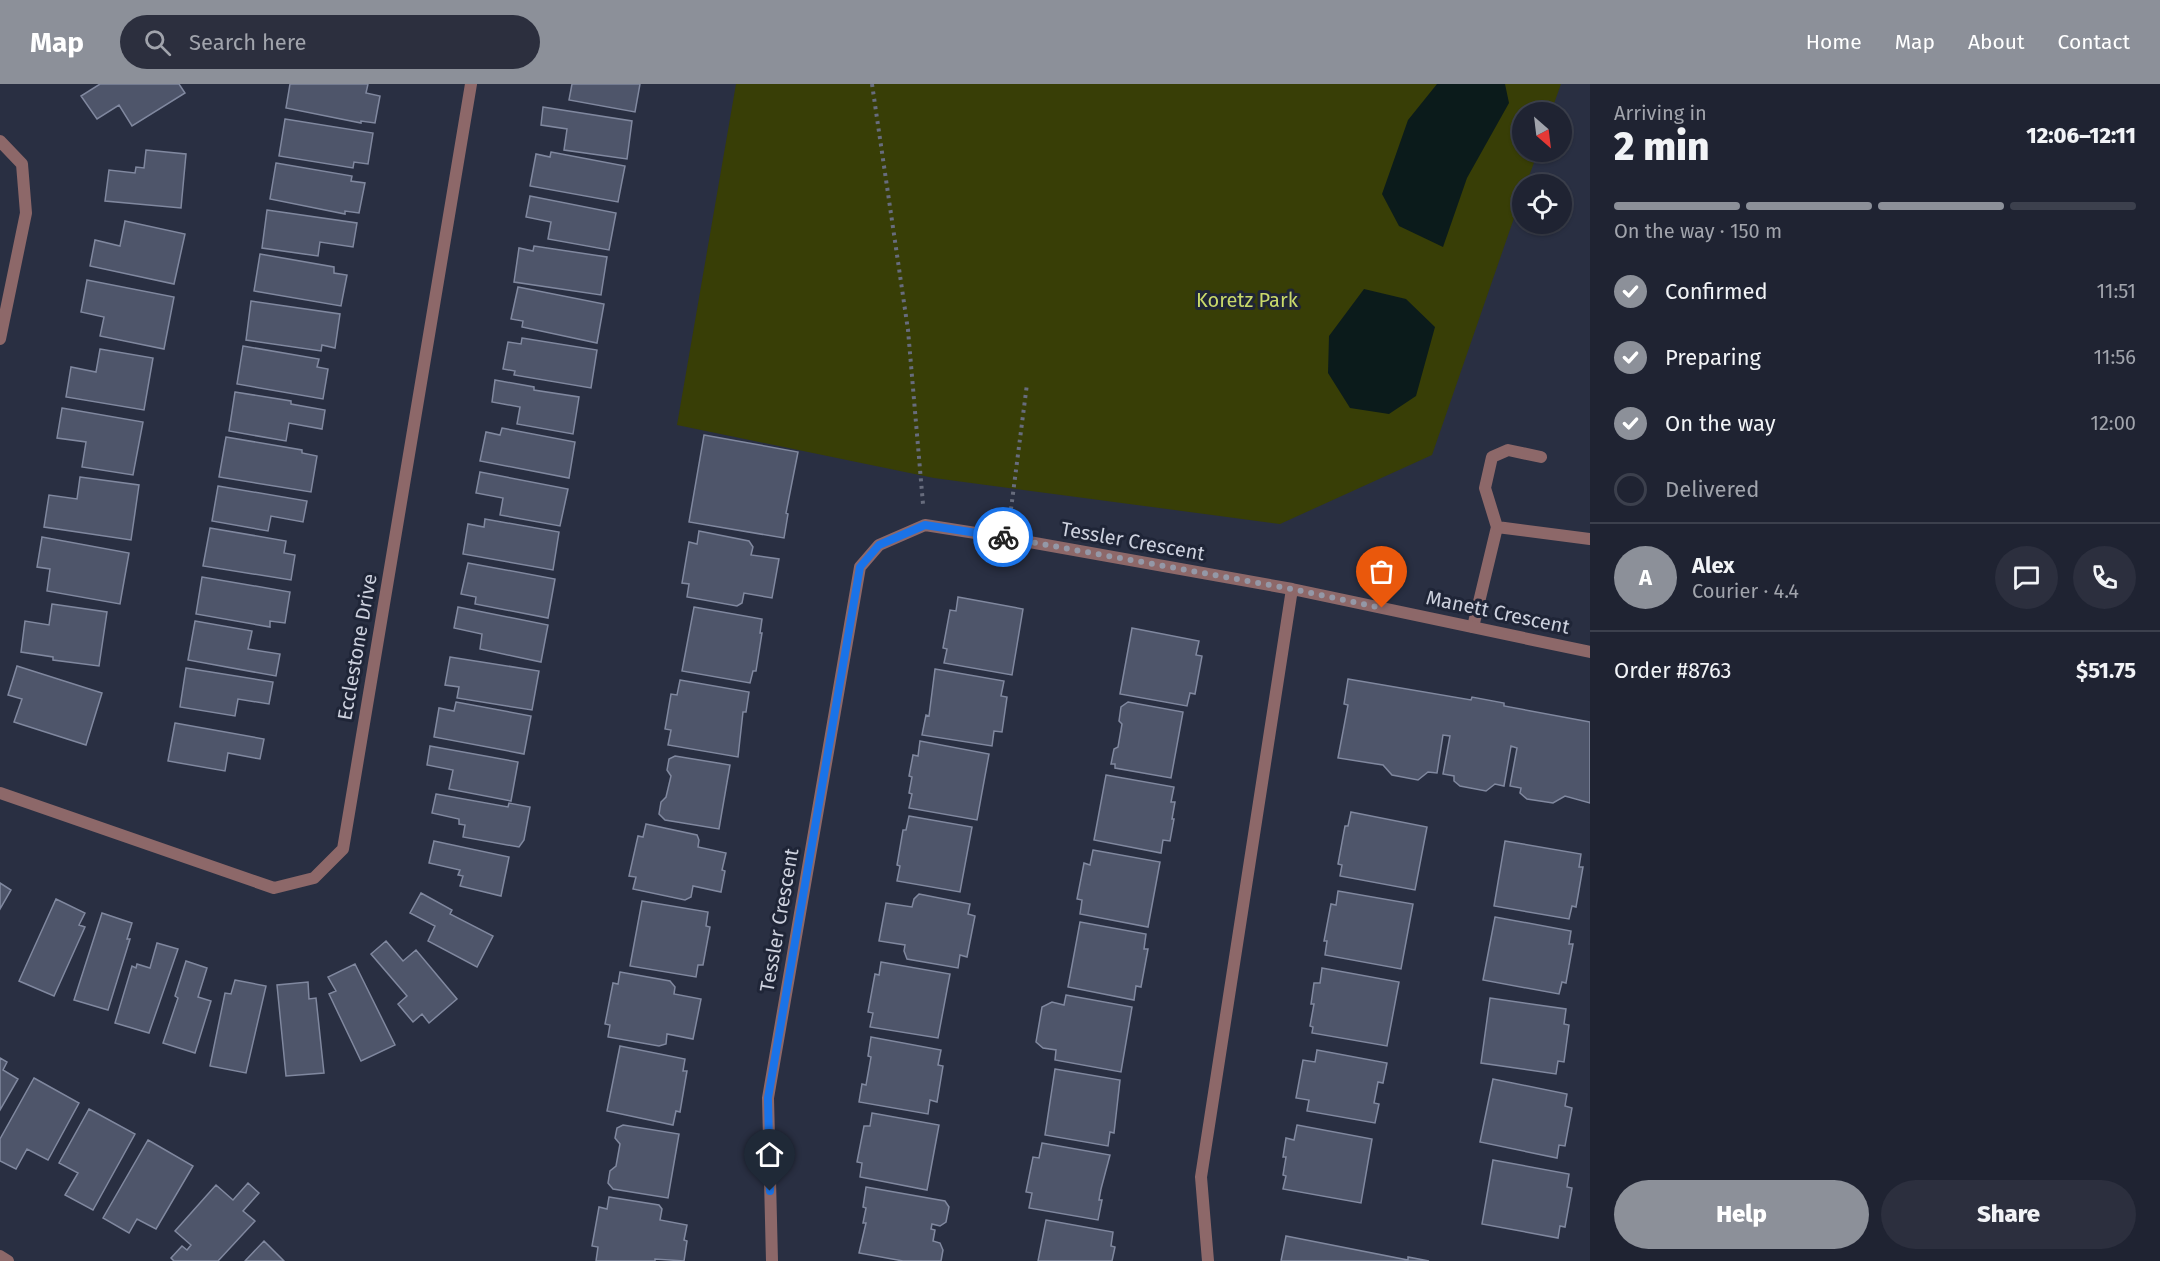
<!DOCTYPE html>
<html lang="en">
<head>
<meta charset="utf-8">
<style>
	:root { --surface:#1f2332; --page:#2c2f3e; --text:#f1f3f6; --muted:#a1a4ac; --line:#3c404d; --accent:#8c9099 }
	body { margin:0; font-family:"Fira Sans",sans-serif; background:var(--page); color:var(--text); height:100vh; display:flex; flex-direction:column; font-size:22px; white-space:nowrap }
	* { box-sizing:border-box; margin:0 }
	p { font-size:20px; color:var(--muted) }
	.icon { flex:none; width:33px; height:33px; fill:none; stroke:currentColor; stroke-width:2; stroke-linecap:round; stroke-linejoin:round }
	.map { position:relative; flex:1; overflow:hidden }
	.details { display:flex; flex-direction:column; background:var(--surface); width:570px }
	.details>* { flex:none }
	.needle { width:39px; rotate:152deg }
	.controls { position:absolute; left:1512px; top:18px; display:grid; gap:12px }
	.controls a { display:grid; place-items:center; width:60px; height:60px; border-radius:50%; background:var(--surface); box-shadow:0 2px 4px #0004,0 0 0 2px var(--line); font-size:30px }
	.pin { position:absolute; display:grid; place-items:center; width:51px; height:51px; color:#fff; margin:-62px -26px; border-radius:50% 50% 50% 0; rotate:-45deg; box-shadow:0 0 6px #0007 }
	.pin .icon { rotate:45deg }
	.courier { position:absolute; display:grid; place-items:center; width:60px; height:60px; margin:-30px; border:4px solid #1a73e8; border-radius:50%; background:#fff; color:#222; box-shadow:0 2px 8px #0007 }
	.summary em { font-style:normal; font-weight:800 }
	.summary div { display:flex; flex-direction:column-reverse }
	.summary { display:flex; align-items:center; justify-content:space-between; height:102px; padding:0 24px }
	h1 { font-size:39px; font-weight:800; line-height:45px }
	.bar { display:grid; grid-template-columns:repeat(4,1fr); gap:9px 6px; align-content:center; height:72px; padding:0 24px }
	.bar i { height:8px; border-radius:4px; background:var(--line) }
	.bar .on { background:var(--accent) }
	.bar p { grid-column:span 4 }
	.line { display:flex; align-items:center; gap:15px; padding:0 24px; border-top:2px solid var(--line) }
	.line div { flex:1 }
	.round { display:grid; place-items:center; flex:none; width:63px; height:63px; border-radius:32px; background:var(--page) }
	ol { padding:0 24px; list-style:none }
	li { display:flex; align-items:center; gap:18px; height:66px }
	li p { margin-inline-start:auto }
	li .icon { padding:6px; border-radius:50%; background:var(--accent); color:#fff; stroke-width:4 }
	li:last-child { color:var(--muted) }
	li i { width:33px; height:33px; border:3px solid var(--line); border-radius:50% }
	.primary-button { display:flex; gap:12px; margin-top:auto; padding:12px 24px }
	.primary-button a { flex:1; height:69px; border-radius:36px; background:var(--accent); color:#fff; font-size:24px; font-weight:800; line-height:69px; text-align:center }
	.primary-button a+a { background:var(--page); color:var(--text) }
	header { display:flex; align-items:center; gap:36px; box-sizing:border-box; height:84px; padding:0 30px; background:var(--accent); color:#fff }
	header strong { font-size:28px }
	nav { display:flex; gap:33px; margin-inline-start:auto; font-size:21px }
	.search { width:420px; height:54px; background:var(--page); display:flex; align-items:center; gap:15px; box-sizing:border-box; padding:0 21px; border-radius:33px; color:var(--muted); font-size:22px }
	main { display:flex; flex:1; min-height:0 }
	.map>svg:first-child { display:block }
	.green { fill:#383e06 }
	.water { fill:#0b1b1b }
	.building { fill:#4e556a; stroke:#80889f; stroke-width:1.5 }
	.lines { fill:none; stroke-linecap:round; stroke-linejoin:round }
	.path { stroke:#676c7d; stroke-width:4; stroke-dasharray:3 4.5; stroke-linecap:butt }
	.lane { stroke:#8d6869; stroke-width:12 }
	.street { stroke:#8d6869; stroke-width:12 }
	.done { stroke:#9498a7; stroke-width:6; stroke-dasharray:0 10.8 }
	.route { stroke:#1a73e8; stroke-width:8 }
	.labels { text-anchor:middle; dominant-baseline:central; stroke-width:6; stroke-linejoin:round; paint-order:stroke }
	.park-label { font-size:20px; fill:#c9d96a; stroke:#1f2537 }
	.street-label { font-size:20px; fill:#cdd1de; stroke:#1f2537 }
</style>
</head>
<body>
<header>
<strong>Map</strong>
<div class="search"><svg class="icon" aria-label="search" viewBox="0 0 24 24"><circle cx="10" cy="10" r="6"/><path d="M15 15l6 6"/></svg>Search here</div>
<nav><a>Home</a><a>Map</a><a>About</a><a>Contact</a></nav>
</header>
<main>
<div class="map">
<svg width="1590" height="1177" viewBox="0 0 1590 1177">
	<rect width="100%" height="100%" fill="#292f42"/>
	<path class="green" d="M 736,0 L 1561,0 L 1551,28 L 1522,28 L 1522,68 L 1538,68 L 1526,100 L 1522,100 L 1522,111 L 1432,371 L 1280,440 L 934,394 L 677,341 Z"/>
	<path class="water" d="M 1437,0 L 1505,0 L 1509,19 L 1467,94 L 1443,163 L 1399,142 L 1382,110 L 1408,36 Z
		M 1364,205 L 1406,215 L 1435,243 L 1416,312 L 1389,330 L 1350,324 L 1328,289 L 1329,252 Z"/>
	<path class="building" d="M 100,0 L 179,0 L 185,9 L 132,42 L 119,21 L 97,35 L 81,12 Z
		M 290,0 L 368,0 L 366,9 L 380,12 L 375,39 L 361,37 L 361,39 L 286,24 Z
		M 572,0 L 640,0 L 635,28 L 569,16 Z
		M 543,23 L 632,37 L 627,75 L 564,66 L 567,45 L 541,41 Z
		M 285,35 L 373,49 L 368,80 L 354,78 L 353,84 L 279,72 Z
		M 146,66 L 186,70 L 181,124 L 105,117 L 109,86 L 135,89 L 136,83 L 144,84 Z
		M 551,68 L 625,82 L 618,118 L 530,102 L 536,70 L 550,73 Z
		M 276,79 L 352,92 L 351,97 L 365,99 L 359,129 L 345,127 L 345,130 L 270,115 Z
		M 530,112 L 616,129 L 609,166 L 548,155 L 551,138 L 526,133 Z
		M 267,126 L 357,139 L 353,163 L 320,158 L 318,172 L 262,164 Z
		M 125,137 L 185,150 L 174,200 L 90,182 L 95,156 L 120,162 Z
		M 534,162 L 607,173 L 601,211 L 514,198 L 519,164 L 533,167 Z
		M 260,170 L 334,183 L 334,189 L 347,191 L 341,222 L 254,207 Z
		M 87,196 L 174,213 L 164,265 L 100,252 L 104,233 L 81,228 Z
		M 518,203 L 604,220 L 597,259 L 522,243 L 523,237 L 511,235 Z
		M 251,217 L 340,230 L 335,264 L 322,261 L 321,267 L 246,256 Z
		M 522,254 L 597,266 L 591,304 L 514,291 L 515,287 L 503,285 L 508,258 L 521,260 Z
		M 243,262 L 319,275 L 317,283 L 328,285 L 323,315 L 237,300 Z
		M 100,265 L 153,274 L 144,326 L 66,313 L 71,283 L 96,288 Z
		M 495,296 L 534,303 L 534,306 L 579,313 L 573,350 L 517,340 L 520,323 L 492,318 Z
		M 235,308 L 291,317 L 291,320 L 325,326 L 322,345 L 289,339 L 286,357 L 229,347 Z
		M 62,324 L 143,338 L 133,391 L 82,383 L 86,358 L 57,354 Z
		M 502,344 L 575,358 L 569,394 L 480,377 L 486,348 L 500,351 Z
		M 704,351 L 798,368 L 786,429 L 788,430 L 784,454 L 689,438 Z
		M 226,353 L 302,366 L 302,369 L 317,372 L 311,408 L 219,393 Z
		M 480,388 L 568,405 L 560,442 L 500,431 L 503,414 L 476,409 Z
		M 80,393 L 139,401 L 131,456 L 44,443 L 49,411 L 77,415 Z
		M 218,402 L 307,417 L 303,438 L 271,432 L 268,447 L 212,437 Z
		M 485,435 L 559,448 L 553,486 L 463,470 L 468,440 L 484,443 Z
		M 210,444 L 286,457 L 284,469 L 295,471 L 291,496 L 203,482 Z
		M 699,447 L 749,457 L 753,463 L 751,471 L 779,475 L 772,514 L 744,509 L 742,519 L 737,522 L 687,513 L 689,500 L 682,499 L 689,458 L 697,460 Z
		M 42,453 L 129,469 L 120,520 L 47,507 L 50,485 L 37,483 Z
		M 468,479 L 555,495 L 548,534 L 475,520 L 476,513 L 461,510 Z
		M 202,493 L 290,508 L 285,539 L 270,537 L 270,543 L 196,530 Z
		M 958,513 L 1023,525 L 1012,591 L 944,579 L 947,565 L 943,564 L 950,526 L 956,527 Z
		M 52,520 L 107,528 L 99,582 L 53,576 L 53,573 L 21,568 L 25,537 L 49,541 Z
		M 458,523 L 548,541 L 541,578 L 480,565 L 482,550 L 454,544 Z
		M 694,523 L 762,535 L 760,549 L 762,549 L 756,587 L 753,587 L 750,599 L 682,587 Z
		M 195,537 L 252,547 L 248,565 L 280,570 L 276,592 L 188,576 Z
		M 1132,544 L 1199,557 L 1196,571 L 1202,572 L 1195,610 L 1190,609 L 1187,622 L 1120,610 Z
		M 450,573 L 539,587 L 532,626 L 457,614 L 459,603 L 445,601 Z
		M 17,582 L 102,609 L 86,661 L 14,638 L 22,615 L 8,611 Z
		M 186,584 L 273,598 L 269,620 L 238,615 L 235,632 L 180,623 Z
		M 935,585 L 1004,597 L 1001,612 L 1007,613 L 1002,648 L 994,647 L 992,662 L 922,651 L 926,631 L 929,632 Z
		M 1348,595 L 1471,616 L 1472,613 L 1504,619 L 1504,622 L 1590,638 L 1590,719 L 1565,712 L 1553,719 L 1527,715 L 1520,709 L 1521,704 L 1510,702 L 1517,664 L 1511,662 L 1504,702 L 1495,700 L 1486,707 L 1460,702 L 1454,697 L 1454,692 L 1443,690 L 1450,652 L 1443,651 L 1437,689 L 1428,688 L 1418,696 L 1392,691 L 1383,681 L 1338,674 L 1348,621 L 1344,620 Z
		M 680,596 L 749,608 L 746,628 L 743,628 L 738,673 L 668,661 L 671,646 L 665,645 L 671,610 L 677,611 Z
		M 456,618 L 531,632 L 524,670 L 434,653 L 439,624 L 454,627 Z
		M 1128,618 L 1183,628 L 1171,694 L 1115,684 L 1115,680 L 1111,680 L 1114,665 L 1118,663 L 1122,640 L 1119,637 L 1121,623 Z
		M 175,639 L 264,655 L 260,675 L 228,669 L 225,687 L 168,677 Z
		M 920,657 L 989,670 L 977,736 L 909,724 L 912,710 L 909,709 L 912,693 L 909,692 L 913,671 L 918,672 Z
		M 430,662 L 518,678 L 511,717 L 449,705 L 453,686 L 427,681 Z
		M 675,672 L 730,681 L 719,745 L 665,736 L 659,730 L 661,718 L 666,713 L 671,692 L 667,686 L 669,675 Z
		M 1106,691 L 1174,703 L 1171,718 L 1175,718 L 1172,735 L 1174,735 L 1170,757 L 1163,756 L 1161,769 L 1094,756 Z
		M 436,710 L 508,723 L 509,719 L 530,723 L 524,756 L 519,763 L 463,753 L 465,741 L 459,740 L 459,735 L 432,729 Z
		M 1351,728 L 1427,743 L 1415,806 L 1340,792 L 1342,781 L 1338,780 L 1345,742 L 1348,742 Z
		M 909,732 L 972,743 L 960,808 L 897,797 L 900,782 L 897,781 L 903,746 L 906,746 Z
		M 646,740 L 697,751 L 699,756 L 698,763 L 726,769 L 722,786 L 725,787 L 721,808 L 693,802 L 691,813 L 685,816 L 633,805 L 636,793 L 629,792 L 638,752 L 643,753 Z
		M 434,757 L 509,773 L 501,812 L 460,802 L 463,792 L 458,791 L 460,786 L 429,779 Z
		M 1505,757 L 1581,770 L 1579,783 L 1583,783 L 1576,823 L 1572,822 L 1569,835 L 1494,822 Z
		M 1093,766 L 1160,778 L 1148,843 L 1080,830 L 1082,816 L 1077,815 L 1084,779 L 1090,781 Z
		M 0,799 L 11,806 L 0,825 Z
		M 1338,807 L 1413,820 L 1401,885 L 1325,871 L 1327,857 L 1324,857 L 1331,820 L 1336,821 Z
		M 421,809 L 452,826 L 450,830 L 493,852 L 477,883 L 428,857 L 435,842 L 410,829 Z
		M 919,810 L 970,820 L 968,830 L 975,832 L 967,873 L 960,871 L 958,884 L 907,875 L 904,867 L 905,861 L 879,857 L 886,819 L 912,823 L 914,815 Z
		M 56,815 L 85,829 L 79,841 L 85,843 L 54,912 L 19,897 Z
		M 642,817 L 708,828 L 706,842 L 710,843 L 703,881 L 698,881 L 696,893 L 630,882 Z
		M 102,829 L 132,839 L 127,855 L 130,855 L 108,926 L 74,916 Z
		M 1495,833 L 1571,847 L 1569,860 L 1573,860 L 1566,899 L 1562,898 L 1559,910 L 1483,896 Z
		M 1080,838 L 1146,850 L 1144,865 L 1148,865 L 1141,903 L 1136,902 L 1134,916 L 1068,903 Z
		M 386,857 L 403,877 L 416,866 L 457,915 L 429,939 L 422,930 L 413,938 L 398,920 L 407,912 L 371,870 Z
		M 157,859 L 178,865 L 149,949 L 115,939 L 132,882 L 136,884 L 137,880 L 150,884 Z
		M 186,877 L 207,884 L 198,913 L 211,917 L 195,969 L 163,959 L 178,914 L 175,912 Z
		M 881,878 L 950,890 L 938,954 L 870,943 L 873,929 L 868,928 L 875,890 L 879,891 Z
		M 355,880 L 395,961 L 361,977 L 329,910 L 336,907 L 328,893 Z
		M 1322,884 L 1399,898 L 1387,962 L 1312,949 L 1313,943 L 1310,942 L 1314,920 L 1311,920 L 1314,899 L 1320,899 Z
		M 620,888 L 670,897 L 675,903 L 674,910 L 701,915 L 693,955 L 667,950 L 666,960 L 659,962 L 608,953 L 610,941 L 605,940 L 613,899 L 618,900 Z
		M 235,896 L 266,902 L 246,989 L 210,982 L 225,909 L 231,910 Z
		M 308,898 L 309,915 L 316,914 L 324,989 L 286,992 L 277,901 Z
		M 1066,911 L 1132,923 L 1121,988 L 1055,976 L 1056,966 L 1043,964 L 1036,958 L 1042,923 L 1052,918 L 1064,921 Z
		M 1490,914 L 1566,925 L 1564,940 L 1569,941 L 1564,978 L 1558,977 L 1556,990 L 1481,979 Z
		M 871,953 L 941,966 L 938,981 L 943,982 L 937,1018 L 930,1016 L 928,1030 L 859,1018 L 862,1000 L 866,1001 L 871,973 L 868,972 Z
		M 620,962 L 685,975 L 683,987 L 687,987 L 680,1028 L 676,1027 L 673,1041 L 607,1027 Z
		M 1317,966 L 1387,979 L 1383,999 L 1378,998 L 1374,1019 L 1379,1020 L 1375,1039 L 1307,1027 L 1309,1016 L 1296,1014 L 1303,976 L 1315,978 Z
		M 0,974 L 7,978 L 3,986 L 18,995 L 0,1026 Z
		M 1055,985 L 1120,996 L 1114,1049 L 1110,1048 L 1108,1062 L 1045,1051 Z
		M 34,994 L 79,1019 L 48,1076 L 27,1065 L 16,1085 L 0,1077 L 0,1055 Z
		M 1493,995 L 1567,1010 L 1565,1022 L 1572,1024 L 1565,1062 L 1559,1061 L 1557,1074 L 1480,1058 Z
		M 89,1025 L 135,1050 L 93,1126 L 65,1111 L 78,1089 L 59,1079 Z
		M 872,1029 L 939,1041 L 927,1106 L 860,1093 L 862,1079 L 857,1078 L 864,1042 L 870,1042 Z
		M 623,1041 L 679,1050 L 668,1114 L 613,1105 L 608,1099 L 610,1087 L 616,1082 L 620,1060 L 615,1054 L 617,1044 Z
		M 1297,1041 L 1372,1055 L 1361,1119 L 1283,1105 L 1286,1092 L 1283,1091 L 1286,1073 L 1283,1073 L 1286,1054 L 1294,1056 Z
		M 148,1056 L 193,1082 L 156,1145 L 137,1135 L 129,1149 L 103,1134 Z
		M 1042,1059 L 1110,1071 L 1101,1105 L 1099,1116 L 1102,1116 L 1098,1136 L 1029,1124 L 1032,1109 L 1026,1108 L 1033,1073 L 1039,1074 Z
		M 1493,1076 L 1569,1090 L 1567,1103 L 1572,1104 L 1565,1143 L 1560,1142 L 1558,1154 L 1482,1140 Z
		M 248,1099 L 259,1109 L 243,1127 L 255,1137 L 218,1177 L 174,1177 L 171,1174 L 182,1162 L 187,1166 L 191,1161 L 175,1147 L 216,1101 L 233,1116 Z
		M 866,1103 L 945,1117 L 949,1123 L 946,1138 L 940,1142 L 932,1140 L 931,1145 L 935,1146 L 933,1157 L 940,1159 L 943,1166 L 941,1177 L 903,1177 L 859,1169 L 866,1139 L 863,1139 L 866,1124 L 863,1123 Z
		M 609,1113 L 659,1121 L 662,1125 L 660,1136 L 687,1141 L 684,1156 L 687,1157 L 684,1177 L 655,1175 L 655,1177 L 596,1177 L 598,1163 L 592,1162 L 599,1123 L 607,1125 Z
		M 1046,1136 L 1113,1148 L 1111,1162 L 1115,1163 L 1112,1177 L 1038,1177 Z
		M 1286,1152 L 1408,1176 L 1408,1173 L 1429,1177 L 1281,1177 Z
		M 264,1157 L 284,1177 L 245,1177 Z"/>
	<g class="lines">
		<path class="path" d="M 872,0 L 908,246 L 923,420
			M 1010,433 L 1027,300"/>
		<path class="lane" d="M 1497,443 L 1590,455
			M 1473,543 L 1497,443 L 1485,404 L 1492,373 L 1508,366 L 1541,373"/>
		<path class="street" d="M 0,57 L 22,80 L 26,129 L 0,255
			M 1292,505 L 1590,568
			M 0,709 L 274,804 L 314,794 L 343,765 L 471,0
			M 0,1172 L 8,1177
			M 772,1177 L 768,1014 L 860,483 L 879,461 L 925,441 L 1007,454 L 1292,505 L 1201,1093 L 1208,1177"/>
	</g>
	<g class="lines">
		<path class="done" d="M 1003,453 L 1292,505 L 1382,524"/>
		<path class="route" d="M 770,1107 L 768,1014 L 860,483 L 879,461 L 925,441 L 1003,453"/>
	</g>
	<g class="labels">
		<g class="park-label">
			<text x="1247" y="216">Koretz Park</text>
		</g>
		<g class="street-label">
			<text transform="translate(1133 457) rotate(10)">Tessler Crescent</text>
			<text transform="translate(1498 528) rotate(12)">Manett Crescent</text>
			<text transform="translate(357 563) rotate(-80)">Ecclestone Drive</text>
			<text transform="translate(779 836) rotate(-80)">Tessler Crescent</text>
		</g>
	</g>
</svg>
<div class="controls">
<a><svg class="needle" viewBox="-14 -14 28 28"><path d="M0-13l5 13h-10z" fill="#e53935"/><path d="M0 13l5-13h-10z" fill="#a1a4ac"/></svg></a>
<a><svg class="icon" aria-label="locate" viewBox="0 0 24 24"><circle cx="12" cy="12" r="6"/><path d="M12 2v4M12 18v4M2 12h4M18 12h4"/></svg></a>
</div>
<div class="pin" style="left:1382px;top:524px;background:#ea580c"><svg class="icon" aria-label="bag" viewBox="0 0 24 24"><path d="M5 8h14l-1 12H6zM9 8a3 3 0 0 1 6 0"/></svg></div>
<div class="pin" style="left:770px;top:1107px;background:#1f2937"><svg class="icon" aria-label="home" viewBox="0 0 24 24"><path d="M3 11l9-7 9 7M6 9v11h12V9"/></svg></div>
<div class="courier" style="left:1003px;top:453px"><svg class="icon" aria-label="bike" viewBox="0 0 24 24"><circle cx="6" cy="16" r="4"/><circle cx="18" cy="16" r="4"/><path d="M6 16l4-8h5l3 8M10 8l3 8H6M13 5h3"/></svg></div>
</div>
<section class="details">
<div class="summary"><div><h1>2 min</h1><p>Arriving in</p></div><em>12:06–12:11</em></div>
<div class="bar"><i class="on"></i><i class="on"></i><i class="on"></i><i></i><p>On the way · 150 m</p></div>
<ol>
<li><svg class="icon" aria-label="check" viewBox="0 0 24 24"><path d="M5 12l5 5 9-10"/></svg>Confirmed<p>11:51</p></li>
<li><svg class="icon" aria-label="check" viewBox="0 0 24 24"><path d="M5 12l5 5 9-10"/></svg>Preparing<p>11:56</p></li>
<li><svg class="icon" aria-label="check" viewBox="0 0 24 24"><path d="M5 12l5 5 9-10"/></svg>On the way<p>12:00</p></li>
<li><i></i>Delivered</li>
</ol>
<div class="line" style="height:108px"><b class="round" style="background:var(--accent);color:#fff">A</b><div><b>Alex</b><p>Courier · 4.4</p></div><a class="round"><svg class="icon" aria-label="chat" viewBox="0 0 24 24"><path d="M4 5h16v11H9l-5 4z"/></svg></a><a class="round"><svg class="icon" aria-label="phone" viewBox="0 0 24 24"><path d="M5 4h4l2 5-3 2q2 4 5 5l2-3 5 2v4C11 20 4 13 5 4z"/></svg></a></div>
<div class="line" style="height:78px"><div>Order #8763</div><b>$51.75</b></div>
<div class="primary-button"><a>Help</a><a>Share</a></div>
</section>
</main>
</body>
</html>
